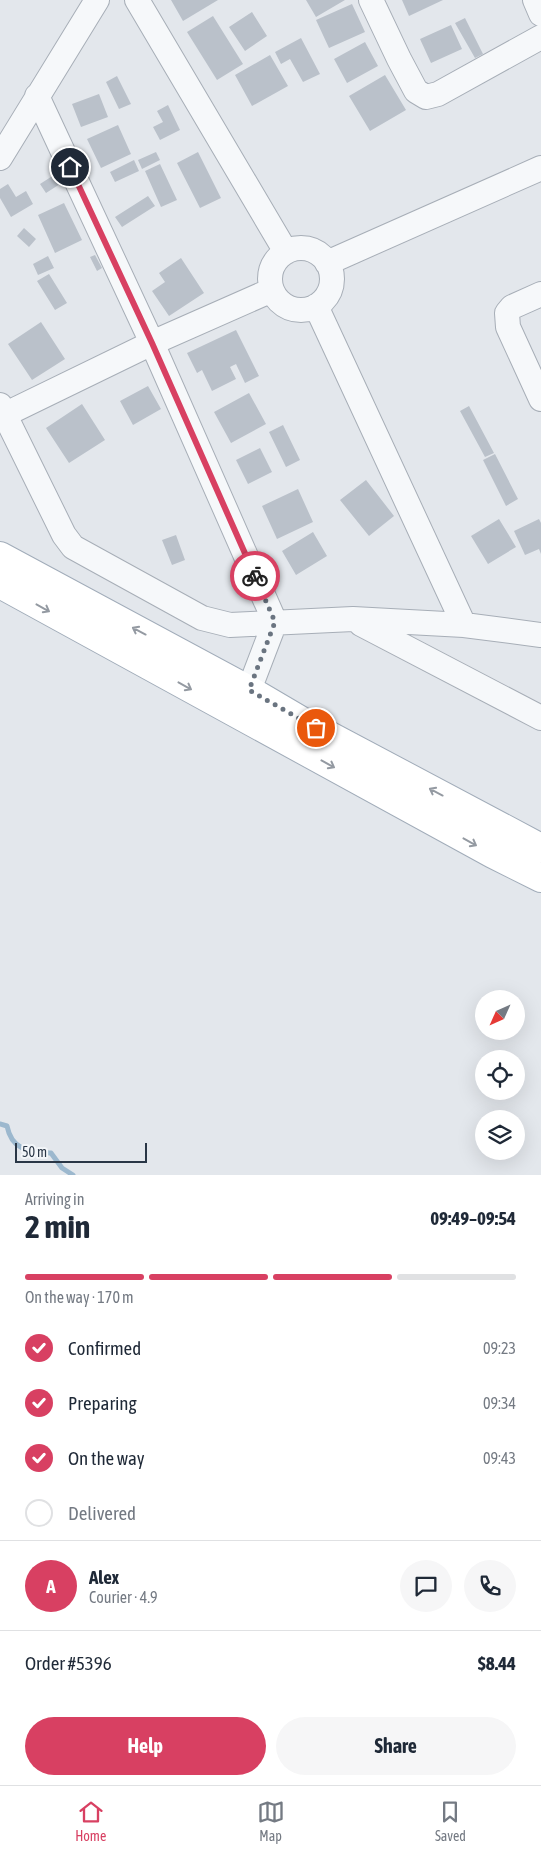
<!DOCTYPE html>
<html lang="en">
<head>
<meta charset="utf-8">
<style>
	:root { --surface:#fff; --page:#f6f6f7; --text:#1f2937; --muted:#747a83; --line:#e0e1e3; --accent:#d84062 }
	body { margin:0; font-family:"Asap Condensed",sans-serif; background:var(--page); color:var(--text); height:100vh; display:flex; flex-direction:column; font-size:19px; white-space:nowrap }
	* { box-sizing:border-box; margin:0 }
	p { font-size:16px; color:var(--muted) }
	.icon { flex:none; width:28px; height:28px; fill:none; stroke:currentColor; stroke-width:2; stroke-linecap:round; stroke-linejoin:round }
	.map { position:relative; height:1175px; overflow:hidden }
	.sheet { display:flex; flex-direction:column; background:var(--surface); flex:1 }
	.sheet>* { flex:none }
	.needle { width:32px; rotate:225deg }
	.tools { position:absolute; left:475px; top:990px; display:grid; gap:10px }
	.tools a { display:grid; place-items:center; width:50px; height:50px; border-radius:50%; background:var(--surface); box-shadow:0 5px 20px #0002; font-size:25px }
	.scale { position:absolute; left:15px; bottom:12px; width:132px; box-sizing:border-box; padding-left:5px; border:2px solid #293646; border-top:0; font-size:14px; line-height:18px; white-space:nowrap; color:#293646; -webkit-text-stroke:4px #f3f6f9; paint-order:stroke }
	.pin { position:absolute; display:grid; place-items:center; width:42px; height:42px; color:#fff; margin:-21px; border:2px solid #fff; border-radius:50%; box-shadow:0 1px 5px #0007 }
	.courier { position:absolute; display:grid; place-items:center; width:50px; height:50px; margin:-25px; border:4px solid #d84062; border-radius:50%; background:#fff; color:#222; box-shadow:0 1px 6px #0007 }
	.summary em { font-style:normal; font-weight:700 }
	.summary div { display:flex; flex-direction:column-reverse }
	.summary { display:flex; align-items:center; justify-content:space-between; height:85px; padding:0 25px }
	h1 { font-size:32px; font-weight:700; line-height:38px }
	.bar { display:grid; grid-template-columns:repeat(4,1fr); gap:8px 5px; align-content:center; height:60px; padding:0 25px }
	.bar i { height:6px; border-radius:4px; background:var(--line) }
	.bar .on { background:var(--accent) }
	.bar p { grid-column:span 4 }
	.line { display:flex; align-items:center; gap:12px; padding:0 25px; border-top:1px solid var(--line) }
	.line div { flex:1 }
	.round { display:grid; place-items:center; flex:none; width:52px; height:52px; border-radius:26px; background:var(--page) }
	ol { padding:0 25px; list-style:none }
	li { display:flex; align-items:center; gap:15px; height:55px }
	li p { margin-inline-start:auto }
	li .icon { padding:5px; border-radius:50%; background:var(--accent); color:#fff; stroke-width:4 }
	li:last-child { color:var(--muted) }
	li i { width:28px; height:28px; border:2px solid var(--line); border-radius:50% }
	.button { display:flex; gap:10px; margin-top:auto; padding:10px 25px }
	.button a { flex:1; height:58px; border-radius:30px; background:var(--accent); color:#fff; font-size:20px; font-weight:700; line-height:58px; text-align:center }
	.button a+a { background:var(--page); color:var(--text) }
	.tab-bar { display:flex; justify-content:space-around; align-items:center; height:70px; border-top:1px solid var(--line); background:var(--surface); font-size:14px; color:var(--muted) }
	.tab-bar a { display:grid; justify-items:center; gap:2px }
	.tab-bar .on { color:var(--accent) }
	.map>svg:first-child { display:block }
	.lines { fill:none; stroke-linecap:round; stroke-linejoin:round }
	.stream { stroke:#9cb8ce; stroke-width:5 }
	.building { fill:#bac1ca }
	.minor-casing { stroke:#a7aeb7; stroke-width:26 }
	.major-casing { stroke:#a1acb9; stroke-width:30 }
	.minor { stroke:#f6f8fa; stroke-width:24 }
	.major { stroke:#fff; stroke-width:28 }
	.oneway { stroke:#949aa2 }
	.done { stroke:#6a7480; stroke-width:5; stroke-dasharray:0 9 }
	.route { stroke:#d84062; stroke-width:6 }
</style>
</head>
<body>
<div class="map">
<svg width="541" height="1175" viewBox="0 0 541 1175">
	<rect width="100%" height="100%" fill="#e3e7ec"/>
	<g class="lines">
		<path class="stream" d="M 0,1124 L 7,1126 C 12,1151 29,1151 51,1153 L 62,1168 L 73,1175"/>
	</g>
	<path class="building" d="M 171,0 L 218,0 L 183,21 Z
		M 306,0 L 345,0 L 316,17 Z
		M 402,0 L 443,0 L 409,16 Z
		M 352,4 L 365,32 L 329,48 L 316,20 Z
		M 252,12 L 267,36 L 245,51 L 229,27 Z
		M 213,16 L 243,64 L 217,80 L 187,32 Z
		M 465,18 L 483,54 L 475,58 L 455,23 Z
		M 451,25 L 462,49 L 431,63 L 420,39 Z
		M 301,38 L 320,74 L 303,82 L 290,59 L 281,64 L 275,52 Z
		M 365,42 L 378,66 L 347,83 L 334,59 Z
		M 270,55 L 288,86 L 252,106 L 235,75 Z
		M 385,75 L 406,110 L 370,131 L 349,96 Z
		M 117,76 L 131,104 L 119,109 L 106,82 Z
		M 99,94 L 108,117 L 81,127 L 72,104 Z
		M 168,105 L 180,130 L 160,140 L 153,127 L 163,122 L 157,111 Z
		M 118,125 L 131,154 L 101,168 L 87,139 Z
		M 156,152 L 160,160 L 142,169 L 138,160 Z
		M 198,152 L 221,198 L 200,208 L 177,163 Z
		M 134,160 L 139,171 L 115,182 L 110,172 Z
		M 160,164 L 177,200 L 161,207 L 145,171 Z
		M 54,175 L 60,184 L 46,193 L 40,184 Z
		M 8,184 L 16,197 L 26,191 L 33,204 L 11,217 L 0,198 L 0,189 Z
		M 148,196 L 155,206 L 122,227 L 115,217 Z
		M 64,203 L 82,240 L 55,253 L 38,215 Z
		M 24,228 L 36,239 L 29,247 L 17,236 Z
		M 95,255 L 102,268 L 97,271 L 90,257 Z
		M 48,256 L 54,268 L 38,275 L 33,264 Z
		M 181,258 L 204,293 L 169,316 L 152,291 L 165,282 L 159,273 Z
		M 49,274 L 67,303 L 55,310 L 37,281 Z
		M 41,322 L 65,359 L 32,380 L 8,344 Z
		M 236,330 L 259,376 L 245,383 L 236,364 L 230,367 L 236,379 L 212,391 L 202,370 L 197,373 L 187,353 Z
		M 148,386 L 161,409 L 133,425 L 120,401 Z
		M 249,393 L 266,424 L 231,443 L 214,412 Z
		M 82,404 L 105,440 L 69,463 L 46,428 Z
		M 469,406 L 494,453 L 485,457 L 460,411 Z
		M 283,425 L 300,460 L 286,467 L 269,432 Z
		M 260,448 L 272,472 L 248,484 L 236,460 Z
		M 495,454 L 518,499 L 506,506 L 483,460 Z
		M 366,480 L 394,516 L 369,536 L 340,500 Z
		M 298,489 L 313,522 L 277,539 L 262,506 Z
		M 499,519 L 516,547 L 488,564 L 471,536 Z
		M 539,519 L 541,523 L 541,554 L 539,549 L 525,555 L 514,531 Z
		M 313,532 L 327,556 L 296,575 L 282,551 Z
		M 176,535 L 185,560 L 172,565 L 162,540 Z"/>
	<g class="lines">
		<g class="minor-casing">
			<path id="minor" d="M 137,0 L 286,252
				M 371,0 L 399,59 L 416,91 L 426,97 L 438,94 L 541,37
				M 535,0 L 541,14
				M 37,96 L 152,343 L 275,622 L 249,690
				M 0,158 L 97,0
				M270 279a31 31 0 1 1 62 0a31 31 0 1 1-62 0Z
				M 327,263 L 541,168
				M 541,294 L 512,307 L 507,313 L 508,327 L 541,399
				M 316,306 L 464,625
				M 0,405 L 64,535 L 73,547 L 202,618 L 230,625 L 353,619 L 464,625 L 541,635
				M 4,415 L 152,343 L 272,290
				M 361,624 L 541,718"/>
		</g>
		<g class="major-casing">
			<path id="major" d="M 0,556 L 249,690 L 300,720 L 541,848
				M 0,584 L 493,854 L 541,878"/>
		</g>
		<use href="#minor" class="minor"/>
		<use href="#major" class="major"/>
	</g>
	<defs><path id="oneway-shaft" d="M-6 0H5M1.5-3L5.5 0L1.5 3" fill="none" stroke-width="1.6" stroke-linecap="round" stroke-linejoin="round" transform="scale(1.25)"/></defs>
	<g class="oneway">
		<use href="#oneway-shaft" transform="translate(43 608) rotate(29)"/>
		<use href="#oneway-shaft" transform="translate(139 631) rotate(-152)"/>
		<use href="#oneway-shaft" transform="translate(185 686) rotate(29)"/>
		<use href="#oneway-shaft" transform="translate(328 764) rotate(29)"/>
		<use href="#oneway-shaft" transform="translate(436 792) rotate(-152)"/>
		<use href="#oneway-shaft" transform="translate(470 842) rotate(29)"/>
	</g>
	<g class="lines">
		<path class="done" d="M 255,576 L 275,622 L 249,690 L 316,728"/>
		<path class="route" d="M 70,167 L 152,343 L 255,576"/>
	</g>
</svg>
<div class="tools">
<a><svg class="needle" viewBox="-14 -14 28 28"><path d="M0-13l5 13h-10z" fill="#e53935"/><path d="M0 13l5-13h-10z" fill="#747a83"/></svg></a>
<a><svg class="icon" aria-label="locate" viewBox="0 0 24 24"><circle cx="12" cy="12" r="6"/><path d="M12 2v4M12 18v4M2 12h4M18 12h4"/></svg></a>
<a><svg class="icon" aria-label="layers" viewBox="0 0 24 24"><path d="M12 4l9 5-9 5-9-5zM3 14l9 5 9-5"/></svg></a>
</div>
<div class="scale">50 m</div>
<div class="pin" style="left:316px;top:728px;background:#ea580c"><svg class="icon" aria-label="bag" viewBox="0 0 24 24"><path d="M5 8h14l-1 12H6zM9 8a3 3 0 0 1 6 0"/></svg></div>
<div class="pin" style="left:70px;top:167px;background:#1f2937"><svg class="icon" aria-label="home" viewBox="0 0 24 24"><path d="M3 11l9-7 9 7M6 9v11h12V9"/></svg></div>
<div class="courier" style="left:255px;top:576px"><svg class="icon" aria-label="bike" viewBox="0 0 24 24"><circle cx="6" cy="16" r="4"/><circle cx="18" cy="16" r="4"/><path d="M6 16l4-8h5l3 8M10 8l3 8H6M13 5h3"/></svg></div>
</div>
<section class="sheet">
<div class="summary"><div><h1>2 min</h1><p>Arriving in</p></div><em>09:49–09:54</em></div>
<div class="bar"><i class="on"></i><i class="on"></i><i class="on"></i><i></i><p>On the way · 170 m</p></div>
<ol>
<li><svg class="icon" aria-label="check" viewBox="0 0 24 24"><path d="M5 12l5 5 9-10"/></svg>Confirmed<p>09:23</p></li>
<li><svg class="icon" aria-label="check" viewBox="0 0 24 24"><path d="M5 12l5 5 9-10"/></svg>Preparing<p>09:34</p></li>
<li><svg class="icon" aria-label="check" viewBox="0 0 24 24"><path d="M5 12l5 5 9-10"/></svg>On the way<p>09:43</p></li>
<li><i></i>Delivered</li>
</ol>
<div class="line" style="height:90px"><b class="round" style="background:var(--accent);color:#fff">A</b><div><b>Alex</b><p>Courier · 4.9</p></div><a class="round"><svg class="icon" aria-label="chat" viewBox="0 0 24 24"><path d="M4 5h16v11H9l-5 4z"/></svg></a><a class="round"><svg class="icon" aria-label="phone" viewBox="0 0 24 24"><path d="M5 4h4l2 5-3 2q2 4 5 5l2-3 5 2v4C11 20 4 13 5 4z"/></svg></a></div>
<div class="line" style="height:65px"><div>Order #5396</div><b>$8.44</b></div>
<div class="button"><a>Help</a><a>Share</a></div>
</section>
<nav class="tab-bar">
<a class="on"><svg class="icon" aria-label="home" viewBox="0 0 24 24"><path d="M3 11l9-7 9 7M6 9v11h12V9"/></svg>Home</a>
<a><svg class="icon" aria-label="map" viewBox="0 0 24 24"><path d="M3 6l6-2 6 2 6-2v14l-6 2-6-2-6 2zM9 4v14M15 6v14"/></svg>Map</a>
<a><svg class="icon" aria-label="saved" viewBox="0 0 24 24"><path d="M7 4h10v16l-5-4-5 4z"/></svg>Saved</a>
</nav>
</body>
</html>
